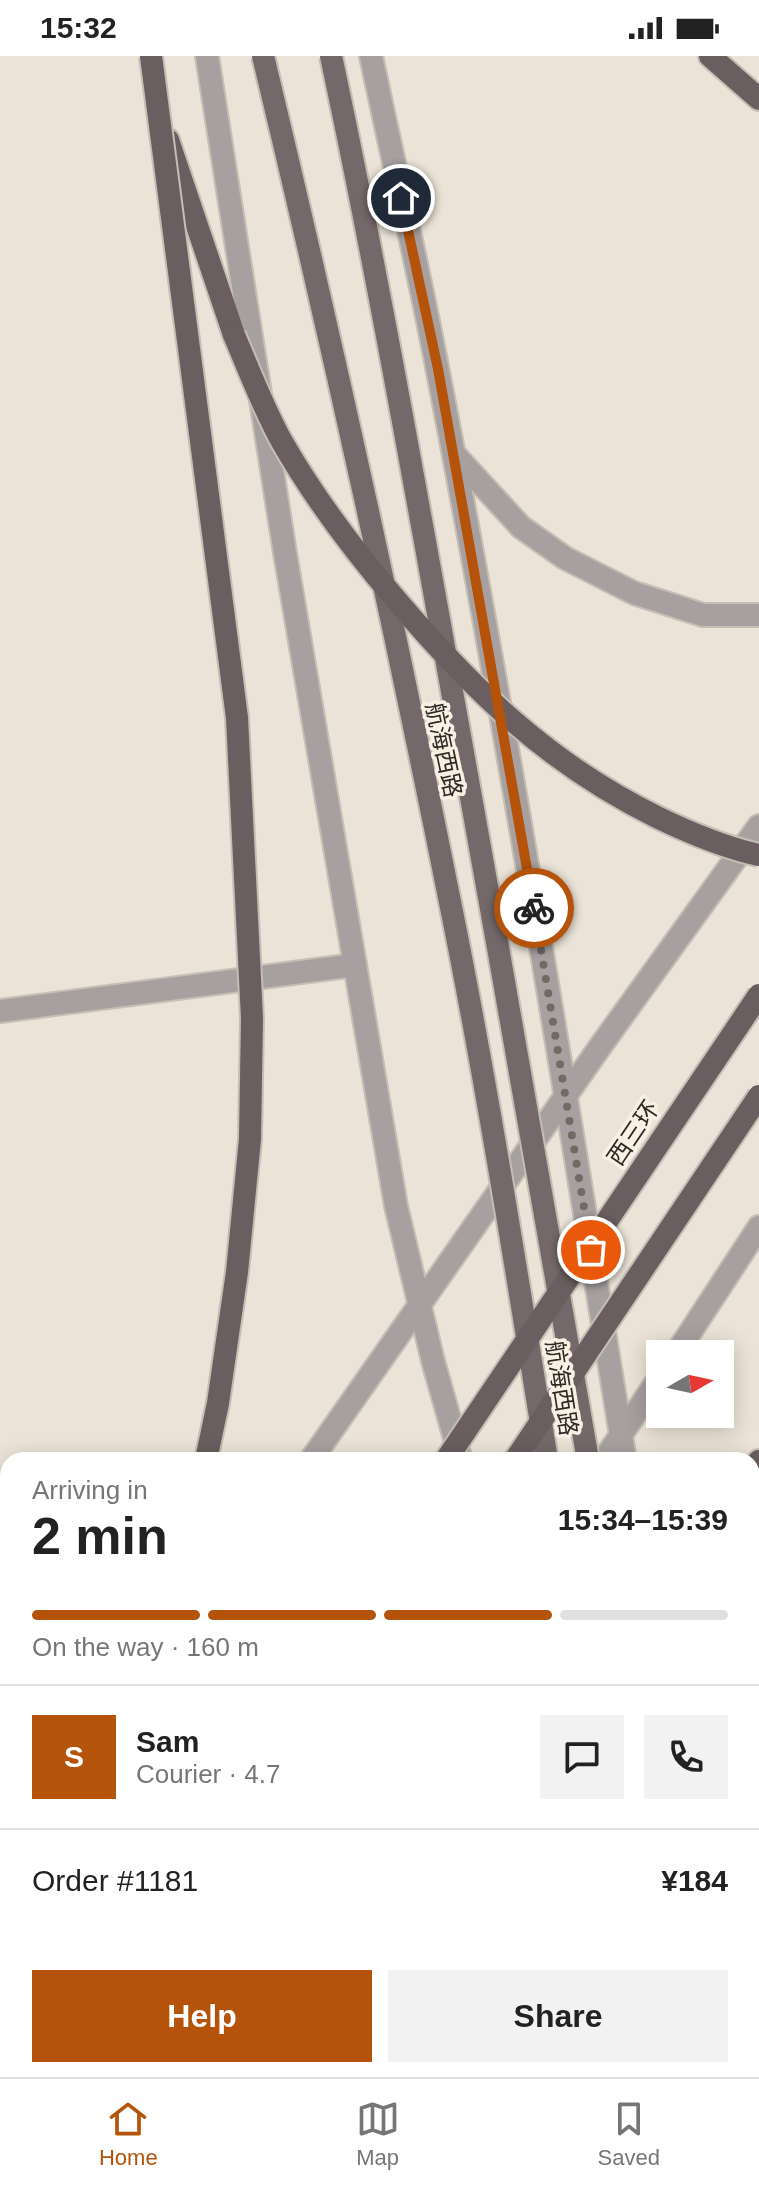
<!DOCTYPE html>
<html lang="en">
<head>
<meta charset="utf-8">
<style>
	:root { --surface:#fff; --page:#f2f2f2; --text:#222; --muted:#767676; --line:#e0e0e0; --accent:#b45309 }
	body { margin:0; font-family:Arial,"Noto Sans SC",sans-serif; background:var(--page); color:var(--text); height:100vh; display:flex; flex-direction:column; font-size:30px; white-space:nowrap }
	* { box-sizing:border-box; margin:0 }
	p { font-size:26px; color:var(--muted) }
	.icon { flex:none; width:44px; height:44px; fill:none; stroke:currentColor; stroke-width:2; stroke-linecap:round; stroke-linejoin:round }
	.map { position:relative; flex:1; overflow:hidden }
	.drawer { position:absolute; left:0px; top:1396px; width:760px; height:626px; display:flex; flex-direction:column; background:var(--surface); border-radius:24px 24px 0 0; box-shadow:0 4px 20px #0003 }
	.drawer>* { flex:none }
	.needle { width:52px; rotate:81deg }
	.tools { position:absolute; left:646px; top:1284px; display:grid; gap:16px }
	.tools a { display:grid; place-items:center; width:88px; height:88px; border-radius:0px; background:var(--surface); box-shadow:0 4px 20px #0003; font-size:40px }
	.pin { position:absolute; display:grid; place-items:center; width:68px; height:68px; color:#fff; margin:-34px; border:4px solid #fff; border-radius:50%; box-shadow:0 2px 8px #0007 }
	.courier { position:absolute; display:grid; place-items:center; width:80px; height:80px; margin:-40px; border:6px solid #b45309; border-radius:50%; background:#fff; color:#222; box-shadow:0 2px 10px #0007 }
	.summary em { font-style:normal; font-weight:700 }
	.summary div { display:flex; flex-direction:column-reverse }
	.summary { display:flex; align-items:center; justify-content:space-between; height:136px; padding:0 32px }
	h1 { font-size:52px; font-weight:700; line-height:60px }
	.bar { display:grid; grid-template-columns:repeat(4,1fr); gap:12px 8px; align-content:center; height:96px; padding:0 32px }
	.bar i { height:10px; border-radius:6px; background:var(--line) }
	.bar .current { background:var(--accent) }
	.bar p { grid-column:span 4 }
	.line { display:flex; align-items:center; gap:20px; padding:0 32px; border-top:2px solid var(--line) }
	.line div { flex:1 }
	.round { display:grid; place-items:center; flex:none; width:84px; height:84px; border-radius:0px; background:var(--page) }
	.primary-button { display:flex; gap:16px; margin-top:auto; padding:16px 32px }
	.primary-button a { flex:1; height:92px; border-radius:0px; background:var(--accent); color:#fff; font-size:32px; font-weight:700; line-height:92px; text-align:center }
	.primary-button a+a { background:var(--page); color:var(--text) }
	.status { display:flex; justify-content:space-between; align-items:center; height:56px; padding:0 40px; background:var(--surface); direction:ltr }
	.status svg { height:22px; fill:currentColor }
	.tabs { display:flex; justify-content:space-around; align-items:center; height:112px; border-top:2px solid var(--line); background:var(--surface); font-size:22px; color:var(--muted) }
	.tabs a { display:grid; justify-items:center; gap:4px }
	.tabs .current { color:var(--accent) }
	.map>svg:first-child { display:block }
	.green { fill:#9febb2 }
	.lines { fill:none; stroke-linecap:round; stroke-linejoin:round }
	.minor-casing { stroke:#c5beb3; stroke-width:26 }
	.tertiary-casing { stroke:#c5beb3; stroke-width:26 }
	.primary-casing { stroke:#c5beb3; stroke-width:26 }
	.trunk-casing { stroke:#c5beb3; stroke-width:26 }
	.minor { stroke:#a7a0a1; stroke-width:22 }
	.tertiary { stroke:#a7a0a1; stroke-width:22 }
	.primary { stroke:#74686a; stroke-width:22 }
	.trunk { stroke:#6a5e60; stroke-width:22 }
	.primary-bridge-casing { stroke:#c5beb3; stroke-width:26; stroke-linecap:butt }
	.trunk-bridge-casing { stroke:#c5beb3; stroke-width:26; stroke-linecap:butt }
	.primary-bridge { stroke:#74686a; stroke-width:22 }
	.trunk-bridge { stroke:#6a5e60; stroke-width:22 }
	.done { stroke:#706b63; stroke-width:8; stroke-dasharray:0 14.4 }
	.route { stroke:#b45309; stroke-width:10 }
	.labels { text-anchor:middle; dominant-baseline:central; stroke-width:7; stroke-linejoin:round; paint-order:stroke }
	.street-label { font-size:24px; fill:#2d2a25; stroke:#f9f0e4 }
</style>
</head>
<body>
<div class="status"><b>15:32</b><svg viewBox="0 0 49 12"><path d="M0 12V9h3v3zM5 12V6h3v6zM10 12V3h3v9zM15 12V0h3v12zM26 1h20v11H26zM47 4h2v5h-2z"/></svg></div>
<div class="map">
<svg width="759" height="2021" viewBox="0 0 759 2021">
	<rect width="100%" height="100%" fill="#ebe3d7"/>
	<path class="green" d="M 279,2014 L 507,2014 L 508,2021 L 275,2021 Z"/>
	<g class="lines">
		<g class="minor-casing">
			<path id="minor" d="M 0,955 L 355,909"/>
		</g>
		<g class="tertiary-casing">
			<path id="tertiary" d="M 207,0 L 285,497 L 396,1150 L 433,1305 L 461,1404
				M 371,0 C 393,105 418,210 438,316 C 508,677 566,1041 625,1404
				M 454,398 L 521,471 L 565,502 L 634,537 L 703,559 L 759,559
				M 676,1298 L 759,1171
				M 311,1404 L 602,988 L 759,770
				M 604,1404 L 660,1321
				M 0,1859 L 8,1847
				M 556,2014 L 559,2021
				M 584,2014 L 585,2021"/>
		</g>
		<g class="primary-casing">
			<path id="primary" d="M 639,2014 L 640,2021
				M 680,2014 L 681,2021"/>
		</g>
		<g class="trunk-casing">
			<path id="trunk" d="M 710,0 L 759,43
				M 168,84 L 234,279
				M 752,1413 L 759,1405
				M 752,1747 L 759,1717
				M 0,1961 L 8,1947
				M 722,2014 L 723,2021
				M 29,2021 L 34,2014
				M 98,2021 L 103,2014
				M 178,2021 L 185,2014"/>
		</g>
		<use href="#minor" class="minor"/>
		<use href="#tertiary" class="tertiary"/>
		<use href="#primary" class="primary"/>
		<use href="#trunk" class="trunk"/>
		<g class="primary-bridge-casing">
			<path id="primary-bridge" d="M 263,0 C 331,282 394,566 451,851 C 488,1034 517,1219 547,1404
				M 331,0 C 371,187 405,375 439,563 C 490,843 539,1124 588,1404"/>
		</g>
		<g class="trunk-bridge-casing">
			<path id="trunk-bridge" d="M 151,0 L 237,662 L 252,962 L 250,1083 L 237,1216 L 218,1347 L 206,1404
				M 234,279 C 249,314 263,351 281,384 C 314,442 355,496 398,546 C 475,636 549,708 657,761 C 690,777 723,791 759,799
				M 446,1404 L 759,939
				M 515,1404 L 759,1040"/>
		</g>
		<use href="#primary-bridge" class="primary-bridge"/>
		<use href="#trunk-bridge" class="trunk-bridge"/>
	</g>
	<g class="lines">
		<path class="done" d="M 534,852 L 591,1194"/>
		<path class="route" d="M 401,142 L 438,313 L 534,852"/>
	</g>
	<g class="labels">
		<g class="street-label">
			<text transform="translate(444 694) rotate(78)">航海西路</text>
			<text transform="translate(633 1077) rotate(-56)">西三环</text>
			<text transform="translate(562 1332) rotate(81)">航海西路</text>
		</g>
	</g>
</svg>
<div class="tools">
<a><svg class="needle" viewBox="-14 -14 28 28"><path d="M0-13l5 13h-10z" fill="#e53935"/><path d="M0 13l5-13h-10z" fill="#767676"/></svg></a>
</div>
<div class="pin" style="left:591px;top:1194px;background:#ea580c"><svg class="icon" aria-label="bag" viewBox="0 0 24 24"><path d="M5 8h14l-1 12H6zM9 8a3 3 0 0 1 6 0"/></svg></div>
<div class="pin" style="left:401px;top:142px;background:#1f2937"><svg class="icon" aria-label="home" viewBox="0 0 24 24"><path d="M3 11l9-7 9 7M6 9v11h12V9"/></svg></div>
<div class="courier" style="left:534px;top:852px"><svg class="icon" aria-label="bike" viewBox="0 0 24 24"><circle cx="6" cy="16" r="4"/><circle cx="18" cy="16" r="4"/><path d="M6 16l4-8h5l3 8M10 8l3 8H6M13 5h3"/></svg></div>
<section class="drawer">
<div class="summary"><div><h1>2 min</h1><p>Arriving in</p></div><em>15:34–15:39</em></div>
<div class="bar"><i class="current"></i><i class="current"></i><i class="current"></i><i></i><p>On the way · 160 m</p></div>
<div class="line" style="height:144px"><b class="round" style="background:var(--accent);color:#fff">S</b><div><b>Sam</b><p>Courier · 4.7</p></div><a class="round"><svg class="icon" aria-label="chat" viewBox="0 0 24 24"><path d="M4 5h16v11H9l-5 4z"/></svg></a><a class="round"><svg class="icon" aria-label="phone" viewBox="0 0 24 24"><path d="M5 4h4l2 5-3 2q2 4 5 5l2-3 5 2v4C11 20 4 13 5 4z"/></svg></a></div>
<div class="line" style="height:104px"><div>Order #1181</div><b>¥184</b></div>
<div class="primary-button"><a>Help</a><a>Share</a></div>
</section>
</div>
<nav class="tabs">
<a class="current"><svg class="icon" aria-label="home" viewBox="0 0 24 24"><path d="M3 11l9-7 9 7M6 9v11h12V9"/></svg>Home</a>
<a><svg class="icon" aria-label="map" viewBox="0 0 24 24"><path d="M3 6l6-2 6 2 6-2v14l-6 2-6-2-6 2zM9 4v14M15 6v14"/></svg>Map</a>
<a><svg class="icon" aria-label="saved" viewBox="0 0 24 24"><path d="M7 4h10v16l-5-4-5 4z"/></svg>Saved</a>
</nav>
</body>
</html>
